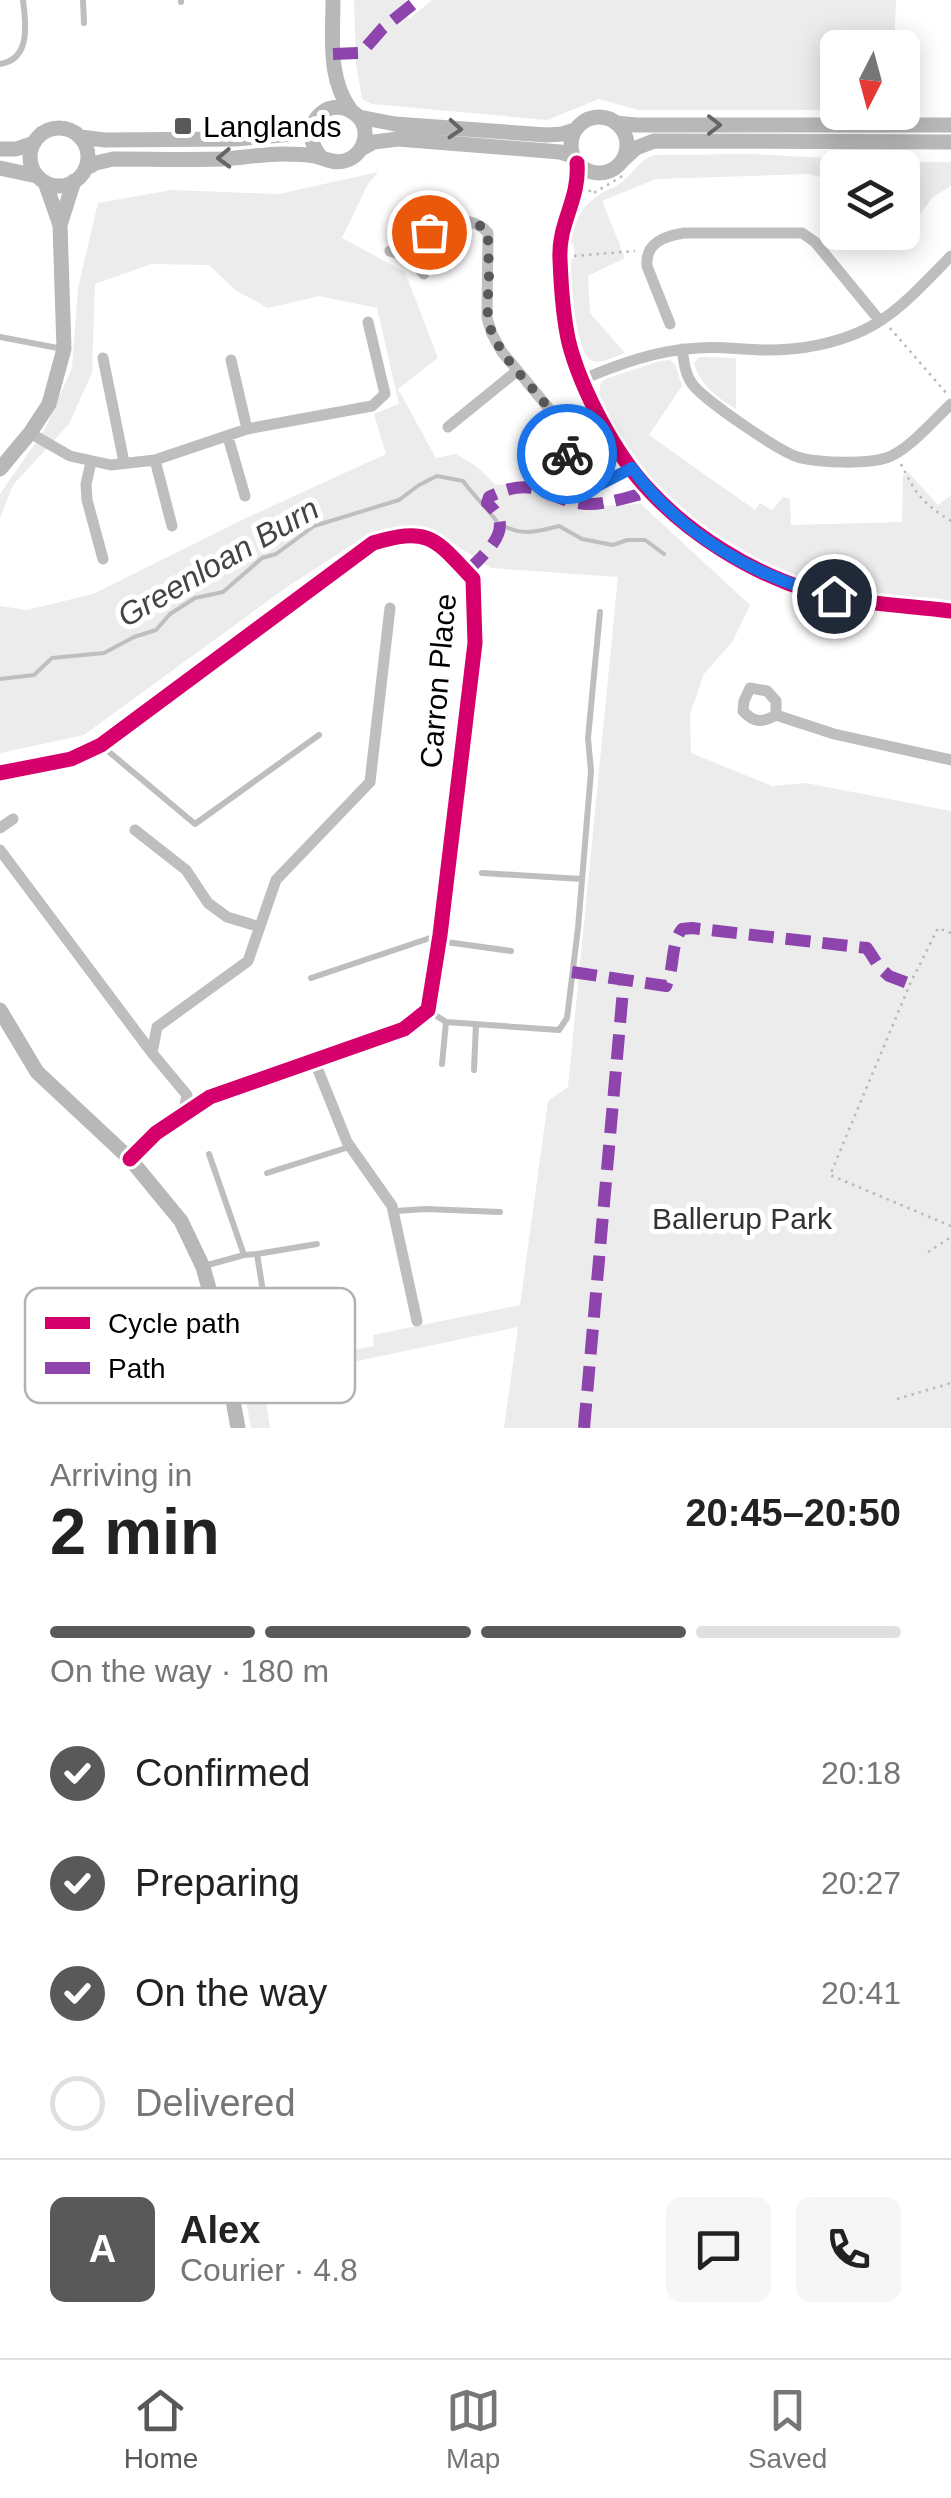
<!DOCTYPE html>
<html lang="en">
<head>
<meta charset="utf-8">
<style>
	:root { --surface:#fff; --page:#f6f6f6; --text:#222; --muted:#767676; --line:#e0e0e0; --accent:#595959 }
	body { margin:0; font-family:Helvetica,sans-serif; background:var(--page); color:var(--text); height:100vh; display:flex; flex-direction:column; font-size:38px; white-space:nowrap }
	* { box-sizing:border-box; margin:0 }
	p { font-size:32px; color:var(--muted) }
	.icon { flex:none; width:55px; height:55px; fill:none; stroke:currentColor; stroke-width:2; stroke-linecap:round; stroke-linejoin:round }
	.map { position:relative; height:1428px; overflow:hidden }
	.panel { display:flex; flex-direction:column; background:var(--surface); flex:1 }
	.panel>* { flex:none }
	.needle { width:65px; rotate:186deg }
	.fabs { position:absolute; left:820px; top:30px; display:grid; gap:20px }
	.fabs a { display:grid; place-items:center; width:100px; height:100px; border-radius:15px; background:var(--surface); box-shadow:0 5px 25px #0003; font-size:50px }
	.pin { position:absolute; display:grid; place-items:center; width:85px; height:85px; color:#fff; margin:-42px; border:5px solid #fff; border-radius:50%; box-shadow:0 2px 10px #0007 }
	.courier { position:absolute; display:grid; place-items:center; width:100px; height:100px; margin:-50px; border:8px solid #1a73e8; border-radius:50%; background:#fff; color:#222; box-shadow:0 2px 12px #0007 }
	.headline em { font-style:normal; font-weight:600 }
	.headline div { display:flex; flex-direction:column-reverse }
	.headline { display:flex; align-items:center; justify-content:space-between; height:170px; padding:0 50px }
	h1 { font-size:65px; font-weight:600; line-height:75px }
	.bar { display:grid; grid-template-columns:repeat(4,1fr); gap:15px 10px; align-content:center; height:120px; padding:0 50px }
	.bar i { height:12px; border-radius:8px; background:var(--line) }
	.bar .selected { background:var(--accent) }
	.bar p { grid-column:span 4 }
	.line { display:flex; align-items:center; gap:25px; padding:0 50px; border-top:2px solid var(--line) }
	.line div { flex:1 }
	.round { display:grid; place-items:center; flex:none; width:105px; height:105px; border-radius:15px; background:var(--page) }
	ol { padding:0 50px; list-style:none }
	li { display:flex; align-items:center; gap:30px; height:110px }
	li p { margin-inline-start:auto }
	li .icon { padding:10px; border-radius:50%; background:var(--accent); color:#fff; stroke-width:4 }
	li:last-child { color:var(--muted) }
	li i { width:55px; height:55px; border:5px solid var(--line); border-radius:50% }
	.tabs { display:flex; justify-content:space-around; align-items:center; height:140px; border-top:2px solid var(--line); background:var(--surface); font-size:28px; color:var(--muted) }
	.tabs a { display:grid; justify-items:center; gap:5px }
	.tabs .selected { color:var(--accent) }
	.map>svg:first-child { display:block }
	.green { fill:#ececec }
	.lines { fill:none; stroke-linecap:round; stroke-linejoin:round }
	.stream { stroke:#bfbfbf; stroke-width:4 }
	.path { stroke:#b9b9b9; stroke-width:2.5; stroke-dasharray:2.5 5; stroke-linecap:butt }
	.lane { stroke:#bebebe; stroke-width:6 }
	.street { stroke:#bebebe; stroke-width:11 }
	.secondary { stroke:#b8b8b8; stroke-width:15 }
	.quiet { stroke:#8e44ad; stroke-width:12; stroke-dasharray:25 12; stroke-linecap:butt }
	.cycleway-casing { stroke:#fff; stroke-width:21 }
	.cycleway { stroke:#d6006c; stroke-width:15 }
	.oneway { stroke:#656565 }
	.done { stroke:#595959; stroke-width:10; stroke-dasharray:0 18 }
	.route { stroke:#1a73e8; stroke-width:12 }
	.poi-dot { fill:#595959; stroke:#fff; stroke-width:4 }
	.labels { text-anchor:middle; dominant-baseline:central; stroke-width:10; stroke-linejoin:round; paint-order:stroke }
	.poi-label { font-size:30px; fill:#000; stroke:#fff; text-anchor:start }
	.street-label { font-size:30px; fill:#000; stroke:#fff }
	.park-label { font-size:30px; fill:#333; stroke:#fff }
	.water-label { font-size:32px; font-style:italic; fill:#444; stroke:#fff }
	.key { fill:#fff; stroke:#b2b2b2; stroke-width:2.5 }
	.key-label { font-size:28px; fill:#000 }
</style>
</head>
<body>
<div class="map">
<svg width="951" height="1428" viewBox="0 0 951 1428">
	<rect width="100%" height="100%" fill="#fff"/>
	<path class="green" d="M 354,0 L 406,0 L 409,19 L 432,0 L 896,0 L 894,47 L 838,48 L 837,110 L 638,110 L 599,99 L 547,120 L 372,104 L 362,99 L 356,64 Z
		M 751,154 L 901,162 L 951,162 L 951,186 L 933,197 L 910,227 L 903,230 L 902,168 L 838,168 L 837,182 L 809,174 L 656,179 L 602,201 L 625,258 L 588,276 L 590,313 L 625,353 C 616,356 602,364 593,361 C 575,356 571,278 570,260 L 574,258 L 574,244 L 570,243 C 573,222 582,206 600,194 C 607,190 616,187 622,182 C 634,173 639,160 654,155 Z
		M 378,172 L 368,184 L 342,238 L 405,272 L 438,358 L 398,389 L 436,458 L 456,454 L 476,466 L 496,485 L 530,482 L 594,506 L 641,504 L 750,605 L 733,641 L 704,674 L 690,714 L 691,753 L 772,786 L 806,783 L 951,811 L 951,1428 L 504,1428 L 518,1327 L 263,1381 L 270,1428 L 251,1428 L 239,1362 L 298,1348 L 301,1359 L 374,1346 L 373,1335 L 520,1305 L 548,1101 L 568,1087 L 618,577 L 491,568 L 454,544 L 413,528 L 372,532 L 287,587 L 84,735 L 0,753 L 0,606 L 27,610 L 93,594 L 244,519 L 386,454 L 374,414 L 399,404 L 377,308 L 319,296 L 268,308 L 235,290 L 209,265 L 151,264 L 95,284 L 92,373 L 69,424 L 13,485 L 0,518 L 0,494 L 45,429 L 72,368 L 78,288 L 98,203 L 172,190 L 279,194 Z
		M 699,357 L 736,358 L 736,409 C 718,398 699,384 694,363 Z
		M 670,360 L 675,364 L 682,386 L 649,435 L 755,510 L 760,503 L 772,510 L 783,497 L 790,499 L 791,525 L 902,522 L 903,476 L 908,472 L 938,505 L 951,495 L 951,603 C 918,598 884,596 851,590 C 770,576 693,532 642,467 C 627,448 606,418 599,395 L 601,382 L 608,378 L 660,361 Z"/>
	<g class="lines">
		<path class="stream" d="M 506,527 C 524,536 540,531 559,526 L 582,539 L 613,545 L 627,540 L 645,540 L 664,554
			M 0,679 L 34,675 L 52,658 L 104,653 L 134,637 L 156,630 L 170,614 L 195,598 L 223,592 L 262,558 L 276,554 L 314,526 L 399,500 L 419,485 L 437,476 L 463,481 C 474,496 487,508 498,523"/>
		<path class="path" d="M 589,190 L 592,194 L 624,175
			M 574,256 L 635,251
			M 890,328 L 947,394
			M 901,464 C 915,493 923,504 951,521
			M 951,933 L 938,928 L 910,984 L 830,1175 L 951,1226
			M 928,1252 L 951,1237
			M 897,1399 L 951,1383"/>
		<path class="lane" d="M 83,0 L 84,23
			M 181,0 L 181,2
			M 0,64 C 31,59 26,24 23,0
			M 0,337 L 63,349
			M 102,746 L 195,824 L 319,735
			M 482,873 L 582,879
			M 439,941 L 511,951
			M 311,978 L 439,935
			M 429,1011 L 446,1022 L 559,1030 L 567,1018 L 578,928 L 591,771 L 588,738 L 600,612
			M 442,1064 L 446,1022
			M 474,1070 L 476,1024
			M 267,1173 L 349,1147
			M 395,1211 L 426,1209 L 500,1212
			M 257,1254 L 317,1244
			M 244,1255 L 257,1254 L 273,1354
			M 204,1266 L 244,1255 L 209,1154"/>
		<path class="street" d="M 390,251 L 409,257 L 424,274
			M 409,257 C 414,250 418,242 423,237 C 439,220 473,214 488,233 L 487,318 L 492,334 L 502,352 L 556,417 L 566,438 L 568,471 L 579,486 L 597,486 L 632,468
			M 670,324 L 647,266 C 645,243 664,236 684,233 L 802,233 L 815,242 L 880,321
			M 682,349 C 684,362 685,375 693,385 C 706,401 782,454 801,458 C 821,463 867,464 886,458 C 908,451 934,420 951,404
			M 103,358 L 124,462
			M 231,360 L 247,429
			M 581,380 C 619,364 657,350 698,348 C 721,346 744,350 767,350 C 800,350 834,344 864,330 C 898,314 925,282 951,256
			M 448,427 L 517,371
			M 30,433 L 70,456 L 111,465 L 155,460 L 247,429 L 372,406 L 385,394 L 368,322
			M 228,437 L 245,496
			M 155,460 L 172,526
			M 91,462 L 86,484 L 87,500 L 103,559
			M 750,688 L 767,691 L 776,701 L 776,715 C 762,723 754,723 743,711 L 744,701 Z
			M 776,715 L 834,734 L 951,760
			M 0,773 L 71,759 L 101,745 L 373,543 C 430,526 435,539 473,579 L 475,643 L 440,935 L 428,1010 L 404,1029 L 210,1097 L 156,1133 L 130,1159
			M 0,828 L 13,819
			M 135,830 L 186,870 L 208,903 L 227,917 L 260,927
			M 0,850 L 152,1053
			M 314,1060 L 347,1142 L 392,1206 L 417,1321
			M 183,1115 L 187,1095 L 152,1053 L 157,1027 L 248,961 L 276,880 L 370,782 L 390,608"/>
		<path class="secondary" d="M 333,0 C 333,39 327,79 352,112
			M571 145a28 28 0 1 1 56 0a28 28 0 1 1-56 0Z
			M 359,117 L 395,124 L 547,135 L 562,134 L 575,130
			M 616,123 L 636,125 L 951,125
			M30 157a29 29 0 1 1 58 0a29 29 0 1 1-58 0Z
			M 80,137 L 105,140 L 236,139 L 292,134 L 314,122
			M 0,149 L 16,149 L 34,143
			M 361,149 L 374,142 L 398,139 L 560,152 L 573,156
			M 623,160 L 636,148 L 654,141 L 951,142
			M 577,163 C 580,200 558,222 560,259 C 561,286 563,317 569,343 C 581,389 615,454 648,489 C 689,534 750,572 808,590 C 854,604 904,605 951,611
			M 0,168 L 37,176
			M 85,169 L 96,163 L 113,159 C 149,159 186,160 222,159 C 242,158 263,154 283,154 C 294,154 304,154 314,156 C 325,158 333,164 344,161 C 366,156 373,126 354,113 C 325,93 296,130 321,157
			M 60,225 L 74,181
			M 0,469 L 30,433 L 49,404 L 64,349 L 60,225 L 45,182
			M 0,1010 L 37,1072 L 130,1159 L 181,1221 L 203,1267 L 220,1328 L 238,1428"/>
		<path class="quiet" d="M 333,54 L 361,53 L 383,28 L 418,0
			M 467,572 C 486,551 518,529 487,503 L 489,497 C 540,472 544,502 588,504 C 606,505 633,495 651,492
			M 572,972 L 666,986 C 675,968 670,945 682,929 L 692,928 L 867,948 L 880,968 L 889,976 L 910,984
			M 584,1428 L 624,979"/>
		<g class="cycleway-casing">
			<path id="cycleway" d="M 577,163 C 580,200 558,222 560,259 C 561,286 563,317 569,343 C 581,389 615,454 648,489 C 689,534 750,572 808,590 C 854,604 904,605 951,611
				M 0,773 L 71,759 L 101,745 L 373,543 C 430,526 435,539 473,579 L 475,643 L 440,935 L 428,1010 L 404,1029 L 210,1097 L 156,1133 L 130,1159"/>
		</g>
		<use href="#cycleway" class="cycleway"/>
	</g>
	<defs><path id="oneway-chevron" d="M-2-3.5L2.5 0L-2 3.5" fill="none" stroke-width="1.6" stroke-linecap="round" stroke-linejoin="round" transform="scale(2.5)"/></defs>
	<g class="oneway">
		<use href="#oneway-chevron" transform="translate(714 125)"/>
		<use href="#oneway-chevron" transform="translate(455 129) rotate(4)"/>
		<use href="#oneway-chevron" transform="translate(224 158) rotate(178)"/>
	</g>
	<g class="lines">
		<path class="done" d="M 429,232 C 450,222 471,213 488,233 C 488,249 489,265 489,281 C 488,299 485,318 493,335 C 513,379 562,404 567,454"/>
		<path class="route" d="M 567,454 L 568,471 L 579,486 L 597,486 L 632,468 C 679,533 756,579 834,596"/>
	</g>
	<rect class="poi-dot" x="173" y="116" width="20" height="20" rx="5"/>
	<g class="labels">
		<g class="poi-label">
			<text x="203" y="126">Langlands</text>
		</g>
		<g class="street-label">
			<text transform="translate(438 681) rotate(-85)">Carron Place</text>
		</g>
		<g class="park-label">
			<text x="742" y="1218">Ballerup Park</text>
		</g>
		<g class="water-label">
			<text transform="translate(218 562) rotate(-30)">Greenloan Burn</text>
		</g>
	</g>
	<rect x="25" y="1288" width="330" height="115" rx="15" class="key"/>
	<rect x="45" y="1317" width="45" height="12" fill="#d6006c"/>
	<rect x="45" y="1362" width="45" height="12" fill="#8e44ad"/>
	<g class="key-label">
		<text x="108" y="1333">Cycle path</text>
		<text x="108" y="1378">Path</text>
	</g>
</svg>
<div class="fabs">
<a><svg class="needle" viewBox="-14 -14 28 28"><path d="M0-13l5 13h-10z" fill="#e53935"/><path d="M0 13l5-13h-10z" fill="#767676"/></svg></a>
<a><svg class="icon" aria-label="layers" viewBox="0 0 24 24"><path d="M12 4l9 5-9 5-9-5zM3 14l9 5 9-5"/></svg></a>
</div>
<div class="pin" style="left:429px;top:232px;background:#ea580c"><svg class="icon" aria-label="bag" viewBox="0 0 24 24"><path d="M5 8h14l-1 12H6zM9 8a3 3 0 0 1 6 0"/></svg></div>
<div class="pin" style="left:834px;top:596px;background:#1f2937"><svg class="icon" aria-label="home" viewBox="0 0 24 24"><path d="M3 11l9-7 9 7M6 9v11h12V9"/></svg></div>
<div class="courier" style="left:567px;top:454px"><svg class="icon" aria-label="bike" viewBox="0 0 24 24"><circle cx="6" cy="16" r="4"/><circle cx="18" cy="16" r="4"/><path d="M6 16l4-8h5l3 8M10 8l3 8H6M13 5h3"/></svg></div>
</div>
<section class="panel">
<div class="headline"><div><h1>2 min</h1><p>Arriving in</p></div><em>20:45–20:50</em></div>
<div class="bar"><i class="selected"></i><i class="selected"></i><i class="selected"></i><i></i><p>On the way · 180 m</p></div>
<ol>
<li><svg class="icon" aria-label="check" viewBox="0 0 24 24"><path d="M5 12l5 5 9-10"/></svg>Confirmed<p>20:18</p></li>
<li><svg class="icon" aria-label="check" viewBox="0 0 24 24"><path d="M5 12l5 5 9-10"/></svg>Preparing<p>20:27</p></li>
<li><svg class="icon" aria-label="check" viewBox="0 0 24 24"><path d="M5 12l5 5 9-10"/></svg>On the way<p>20:41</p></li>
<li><i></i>Delivered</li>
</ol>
<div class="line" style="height:180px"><b class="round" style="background:var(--accent);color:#fff">A</b><div><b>Alex</b><p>Courier · 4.8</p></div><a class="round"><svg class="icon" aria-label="chat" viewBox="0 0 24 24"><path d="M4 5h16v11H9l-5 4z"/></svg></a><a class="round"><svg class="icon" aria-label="phone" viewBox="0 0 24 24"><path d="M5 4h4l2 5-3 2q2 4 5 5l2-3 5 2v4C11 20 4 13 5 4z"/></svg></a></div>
</section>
<nav class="tabs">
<a class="selected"><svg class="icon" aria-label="home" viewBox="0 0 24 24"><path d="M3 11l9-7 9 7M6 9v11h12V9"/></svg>Home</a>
<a><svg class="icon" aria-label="map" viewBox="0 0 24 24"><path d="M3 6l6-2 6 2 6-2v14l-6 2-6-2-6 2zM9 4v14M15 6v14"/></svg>Map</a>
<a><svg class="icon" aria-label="saved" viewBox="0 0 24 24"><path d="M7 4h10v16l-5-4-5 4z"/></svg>Saved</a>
</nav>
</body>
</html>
